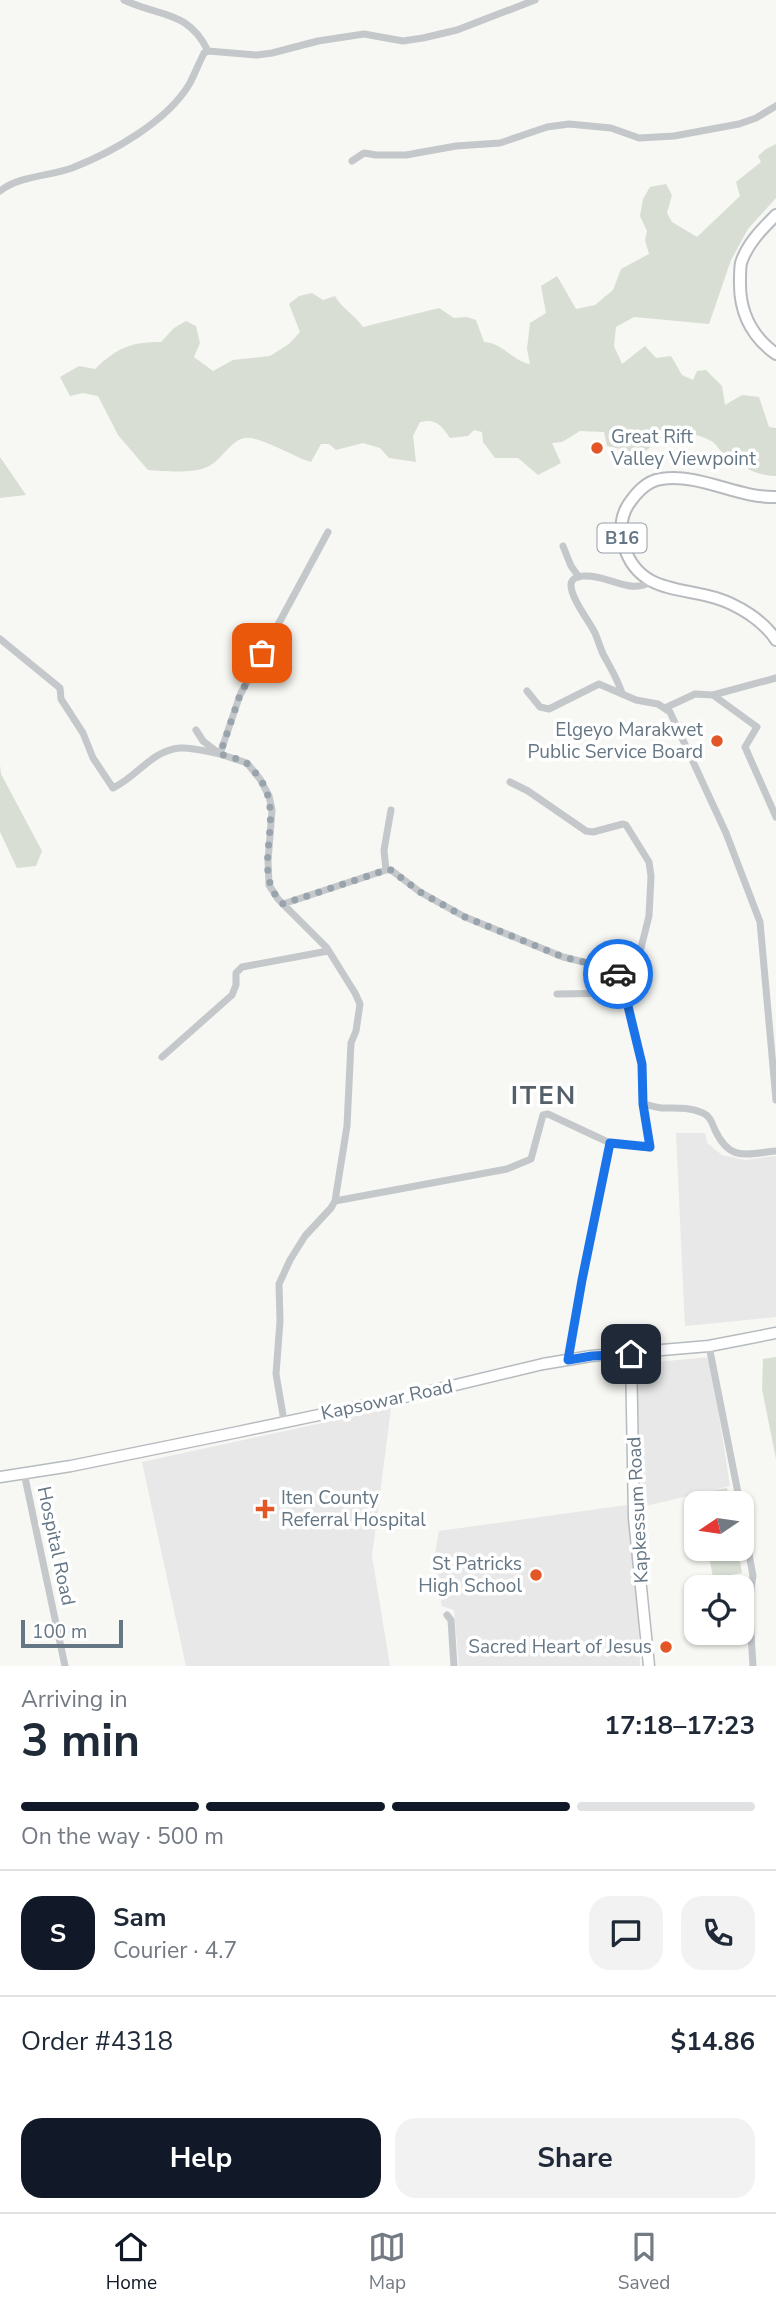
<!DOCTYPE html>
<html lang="en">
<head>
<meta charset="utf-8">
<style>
	:root { --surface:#fff; --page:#f2f2f3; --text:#1f2937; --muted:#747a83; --line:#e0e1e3; --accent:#111827 }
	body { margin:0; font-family:"Nunito Sans",sans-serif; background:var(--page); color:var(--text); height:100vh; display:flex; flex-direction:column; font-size:26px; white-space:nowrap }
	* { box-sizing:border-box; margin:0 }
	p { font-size:23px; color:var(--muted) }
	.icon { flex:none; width:38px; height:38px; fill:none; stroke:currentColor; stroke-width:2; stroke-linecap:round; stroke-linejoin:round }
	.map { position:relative; height:1666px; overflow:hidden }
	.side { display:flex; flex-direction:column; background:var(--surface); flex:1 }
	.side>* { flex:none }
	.needle { width:46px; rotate:257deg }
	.buttons { position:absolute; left:684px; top:1491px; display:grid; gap:14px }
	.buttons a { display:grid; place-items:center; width:70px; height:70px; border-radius:14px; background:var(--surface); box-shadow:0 2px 5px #0004; font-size:35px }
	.scale { position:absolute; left:21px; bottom:18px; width:102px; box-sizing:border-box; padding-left:7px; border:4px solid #657684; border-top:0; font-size:19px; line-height:24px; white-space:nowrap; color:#657684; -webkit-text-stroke:5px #fff; paint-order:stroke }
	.pin { position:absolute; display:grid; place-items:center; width:60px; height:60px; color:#fff; margin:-30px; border-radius:14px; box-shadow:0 4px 10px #0006 }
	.courier { position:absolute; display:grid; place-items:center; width:70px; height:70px; margin:-35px; border:5px solid #1a73e8; border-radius:50%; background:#fff; color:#222; box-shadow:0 2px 9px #0007 }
	.overview em { font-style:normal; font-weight:700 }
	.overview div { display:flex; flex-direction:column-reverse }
	.overview { display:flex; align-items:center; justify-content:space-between; height:119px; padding:0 21px }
	h1 { font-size:46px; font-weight:700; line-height:52px }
	.bar { display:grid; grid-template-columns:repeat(4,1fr); gap:10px 7px; align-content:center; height:84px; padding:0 21px }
	.bar i { height:9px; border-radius:5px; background:var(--line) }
	.bar .active { background:var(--accent) }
	.bar p { grid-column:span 4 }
	.line { display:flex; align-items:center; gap:18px; padding:0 21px; border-top:2px solid var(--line) }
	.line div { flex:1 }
	.round { display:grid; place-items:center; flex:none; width:74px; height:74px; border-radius:21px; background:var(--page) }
	.primary-button { display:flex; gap:14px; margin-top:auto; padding:14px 21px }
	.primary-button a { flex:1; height:80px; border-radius:21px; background:var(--accent); color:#fff; font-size:28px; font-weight:700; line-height:80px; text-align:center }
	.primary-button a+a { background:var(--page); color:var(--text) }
	.tabs { display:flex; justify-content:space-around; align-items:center; height:98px; border-top:2px solid var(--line); background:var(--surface); font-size:19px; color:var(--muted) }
	.tabs a { display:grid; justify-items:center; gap:4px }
	.tabs .active { color:var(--accent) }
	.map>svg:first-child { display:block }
	.built { fill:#e7e8e7 }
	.green { fill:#d8ded4 }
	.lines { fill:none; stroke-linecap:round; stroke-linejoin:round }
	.secondary-casing { stroke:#b6bbc0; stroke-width:13 }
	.primary-casing { stroke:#b7bbbf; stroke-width:14 }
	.street { stroke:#c4c8cb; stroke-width:7 }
	.secondary { stroke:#fff; stroke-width:10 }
	.primary { stroke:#fff; stroke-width:10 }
	.done { stroke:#98a3ab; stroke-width:7; stroke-dasharray:0 12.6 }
	.route { stroke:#1a73e8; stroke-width:9 }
	.poi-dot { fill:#e35727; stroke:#fff; stroke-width:2.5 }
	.labels { text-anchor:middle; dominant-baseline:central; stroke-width:7; stroke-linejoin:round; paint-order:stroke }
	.shield { fill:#fff; stroke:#939fa9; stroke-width:2 }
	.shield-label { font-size:18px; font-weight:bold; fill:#657684 }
	.poi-label { font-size:19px; fill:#657684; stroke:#fff; text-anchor:end }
	.street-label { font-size:19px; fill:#657684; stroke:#fff }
	.district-label { font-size:26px; font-weight:bold; letter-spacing:2px; fill:#535f69; stroke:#fff }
</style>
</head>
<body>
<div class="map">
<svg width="776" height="1666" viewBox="0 0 776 1666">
	<rect width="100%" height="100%" fill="#f7f7f3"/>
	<path class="built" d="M 676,1133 L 705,1133 L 707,1143 L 722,1155 L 745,1160 L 776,1156 L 776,1317 L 685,1326 Z
		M 710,1357 L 730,1486 L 637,1508 L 636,1364 Z
		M 391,1408 L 372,1556 L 390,1666 L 186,1666 L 142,1462 Z
		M 627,1505 L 637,1592 L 640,1666 L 459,1666 L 454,1610 L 442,1606 L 434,1559 L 439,1531 Z"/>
	<path class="green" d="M 776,144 L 776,198 L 748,229 L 731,260 L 709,324 L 634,317 L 616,327 L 614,346 L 622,364 L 645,346 L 656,358 L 671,356 L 682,375 L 693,380 L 697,371 L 706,370 L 722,386 L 725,405 L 742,395 L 759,397 L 769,427 L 776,428 L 776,476 C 756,476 738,465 722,452 C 718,449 716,443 711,441 C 699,434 677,429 664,429 L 660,439 L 642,454 L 607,446 L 604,432 L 580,431 L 562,442 L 552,443 L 561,463 L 538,475 L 518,458 L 495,458 L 483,442 L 482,432 L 474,430 L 468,436 L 450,438 C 441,425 436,418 420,422 L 413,436 L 416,462 L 389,458 L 380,448 L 363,443 L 336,450 L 329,444 L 321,444 L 311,462 C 294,457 260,436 245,438 C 230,440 222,461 207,467 C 192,474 164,471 148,470 L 118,435 L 98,396 L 83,393 L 70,396 L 60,377 L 79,366 L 95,369 C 117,348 130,342 161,342 L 174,328 L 186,321 L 196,326 L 200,343 L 194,357 L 213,371 L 233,360 L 270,356 L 289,344 L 300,332 L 289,304 L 299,296 L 312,293 L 323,300 L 335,296 C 342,309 354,314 363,327 L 439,308 L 454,318 L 467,317 L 476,320 L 484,342 C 503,343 514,362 530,364 L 527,349 L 530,323 L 546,313 L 541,286 L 557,276 L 576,309 L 595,305 L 613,290 L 621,269 L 649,254 L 645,240 L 647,231 L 640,216 L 643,199 L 650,187 L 666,184 L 672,195 L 667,213 L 672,222 L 697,237 L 740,196 L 736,182 L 761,162 L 758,156 L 766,149 Z
		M 0,457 L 26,495 L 0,498 Z
		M 0,765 L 1,774 L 42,851 L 36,866 L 17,868 L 0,832 Z
		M 776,1357 L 776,1459 L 762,1389 L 763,1359 Z
		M 727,1488 L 730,1503 L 700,1503 L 698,1493 Z
		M 708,1549 L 738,1549 L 742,1573 L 713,1578 Z"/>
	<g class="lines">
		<g class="secondary-casing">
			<path id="secondary" d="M 631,1354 L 634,1518 L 649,1666
				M 0,1477 L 71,1466 L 238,1432 L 414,1395 L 543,1364 L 591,1356 L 709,1346 L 776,1333"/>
		</g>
		<g class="primary-casing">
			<path id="primary" d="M 776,215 C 762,229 747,244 741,263 C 740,268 740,275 740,280 C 739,311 751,336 776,354
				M 776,497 C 736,498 701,473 661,479 C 646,481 636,493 628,505 C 620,518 620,532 624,546 C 638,592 679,587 716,598 C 738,605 763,620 776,640"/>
		</g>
		<path class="street" d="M 124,0 C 160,17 188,10 208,51
			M 352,161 L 364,153 L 376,155 L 406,155 L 456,146 L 500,143 L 547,127 L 569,124 L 611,128 L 639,138 L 674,136 L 739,124 L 756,118 L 776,106
			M 0,191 C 19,176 50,176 72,168 C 113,152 168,121 190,83 C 195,73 199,63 204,53 L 208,51 L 257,55 L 272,53 L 318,41 L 364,34 L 403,41 L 423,38 L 457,30 L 535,0
			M 563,546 L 571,566 L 579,577
			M 0,639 L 60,688 L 61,699 L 83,733 L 93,758 L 113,788 C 137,777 152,750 180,748 C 193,747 208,752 220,754 L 240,695 L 328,532
			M 527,691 L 540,707 L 549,709 L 599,684 L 636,700 L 658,704 L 670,712 L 726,833 L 760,922 L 776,1100
			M 622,693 C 617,678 610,667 603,654 C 600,647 598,640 595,633 C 589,621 570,597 571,584 C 572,578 579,576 584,576 C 607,574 631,596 652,581
			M 713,695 L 757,727 L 745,747 L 776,817
			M 665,708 L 695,694 L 713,695 L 776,678
			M 196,730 L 203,741 L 220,754 L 247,763 L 260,779 L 269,796 L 272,810 L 268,861 L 269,885 L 278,899 L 327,948 L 355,993 L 360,1004 L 356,1031 L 351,1043 L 347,1126 L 335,1201 L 331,1208 L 305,1236 L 290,1260 L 279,1284 L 280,1321 L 276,1374 L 284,1421
			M 510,782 L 528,791 L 586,831 L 593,832 L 623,824 L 626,825 L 649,862 L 651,876 L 649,916 L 633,980 L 627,991 L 627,1002 L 642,1064 L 643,1104 C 650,1105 657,1108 664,1108 C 677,1108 690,1107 703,1113 C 710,1116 712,1123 715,1130 C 730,1162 746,1154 776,1151
			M 391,810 L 384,850 L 386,870 L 391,870 L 420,892 L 465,917 L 563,957 L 596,965 L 633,980
			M 283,904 L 386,870
			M 557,994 L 627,993
			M 162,1057 L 232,995 L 236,985 L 236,973 L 242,967 L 328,951
			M 610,1143 L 650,1148 L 643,1104
			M 335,1201 L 507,1169 L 531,1159 L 543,1115 L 548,1114 L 610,1143 L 582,1280 L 568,1360
			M 709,1346 L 740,1503
			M 24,1473 L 65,1666
			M 742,1515 L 753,1576 L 749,1602 L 753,1666
			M 447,1615 L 451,1620 L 454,1666"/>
		<use href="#secondary" class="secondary"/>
		<use href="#primary" class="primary"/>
	</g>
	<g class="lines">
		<path class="done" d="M 262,653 L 240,695 L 220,754 C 228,757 239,758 246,763 C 250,765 254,771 257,775 C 290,814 247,871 283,904 L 386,870 L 391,870 L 420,892 L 465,917 L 563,957 L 596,965 L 618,974"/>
		<path class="route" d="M 618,974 L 633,980 L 627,990 L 627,1002 L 642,1064 L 643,1104 L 650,1147 L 610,1143 L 582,1280 L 568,1360 L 592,1356 L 631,1354"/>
	</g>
	<g class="poi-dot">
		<circle cx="597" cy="448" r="7"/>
		<circle cx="717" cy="741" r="7"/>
		<path d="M261.5 1498.5h7v7h7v7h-7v7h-7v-7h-7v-7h7z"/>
		<circle cx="536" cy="1575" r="7"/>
		<circle cx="666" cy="1647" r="7"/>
	</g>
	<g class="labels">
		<rect class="shield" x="597.5" y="523.5" width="49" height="29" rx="5"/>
		<g class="shield-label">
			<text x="622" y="538">B16</text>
		</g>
		<g class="poi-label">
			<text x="611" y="437" text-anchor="start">Great Rift<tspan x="611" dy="22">Valley Viewpoint</tspan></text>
			<text x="703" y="730">Elgeyo Marakwet<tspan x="703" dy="22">Public Service Board</tspan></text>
			<text x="281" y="1498" text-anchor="start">Iten County<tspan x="281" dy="22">Referral Hospital</tspan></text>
			<text x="522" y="1564">St Patricks<tspan x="522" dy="22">High School</tspan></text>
			<text x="652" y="1647">Sacred Heart of Jesus</text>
		</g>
		<g class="street-label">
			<text transform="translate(387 1400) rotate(-12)">Kapsowar Road</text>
			<text transform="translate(638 1510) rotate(-93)">Kapkessum Road</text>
			<text transform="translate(56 1546) rotate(78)">Hospital Road</text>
		</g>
		<g class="district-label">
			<text x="544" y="1095">ITEN</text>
		</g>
	</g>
</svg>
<div class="buttons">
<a><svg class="needle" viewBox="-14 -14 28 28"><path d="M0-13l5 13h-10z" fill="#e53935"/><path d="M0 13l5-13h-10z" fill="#747a83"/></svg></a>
<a><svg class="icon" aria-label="locate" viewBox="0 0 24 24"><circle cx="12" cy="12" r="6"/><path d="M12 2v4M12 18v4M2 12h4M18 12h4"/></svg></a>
</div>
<div class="scale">100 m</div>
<div class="pin" style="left:262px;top:653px;background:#ea580c"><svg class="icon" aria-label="bag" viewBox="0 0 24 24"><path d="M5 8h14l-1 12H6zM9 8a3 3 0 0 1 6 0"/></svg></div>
<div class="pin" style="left:631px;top:1354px;background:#1f2937"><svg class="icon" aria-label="home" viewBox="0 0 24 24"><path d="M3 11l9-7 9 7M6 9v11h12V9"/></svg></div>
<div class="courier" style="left:618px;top:974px"><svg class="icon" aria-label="car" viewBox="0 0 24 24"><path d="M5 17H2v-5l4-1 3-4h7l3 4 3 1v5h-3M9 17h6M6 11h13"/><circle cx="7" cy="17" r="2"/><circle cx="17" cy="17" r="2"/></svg></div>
</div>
<section class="side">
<div class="overview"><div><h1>3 min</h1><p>Arriving in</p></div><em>17:18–17:23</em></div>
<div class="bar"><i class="active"></i><i class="active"></i><i class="active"></i><i></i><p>On the way · 500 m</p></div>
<div class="line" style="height:126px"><b class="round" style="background:var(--accent);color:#fff">S</b><div><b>Sam</b><p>Courier · 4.7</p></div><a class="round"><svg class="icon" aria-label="chat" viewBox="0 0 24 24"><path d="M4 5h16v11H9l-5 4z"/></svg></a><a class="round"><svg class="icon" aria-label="phone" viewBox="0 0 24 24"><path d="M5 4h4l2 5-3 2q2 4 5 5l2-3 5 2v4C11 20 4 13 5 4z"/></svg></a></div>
<div class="line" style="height:91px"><div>Order #4318</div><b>$14.86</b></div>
<div class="primary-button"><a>Help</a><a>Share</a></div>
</section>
<nav class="tabs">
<a class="active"><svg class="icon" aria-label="home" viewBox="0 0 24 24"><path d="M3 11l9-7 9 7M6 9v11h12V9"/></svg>Home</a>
<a><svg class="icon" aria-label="map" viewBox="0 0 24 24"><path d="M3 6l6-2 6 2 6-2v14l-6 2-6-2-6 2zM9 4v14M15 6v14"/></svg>Map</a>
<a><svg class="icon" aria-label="saved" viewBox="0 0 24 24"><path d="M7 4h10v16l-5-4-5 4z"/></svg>Saved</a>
</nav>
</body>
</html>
